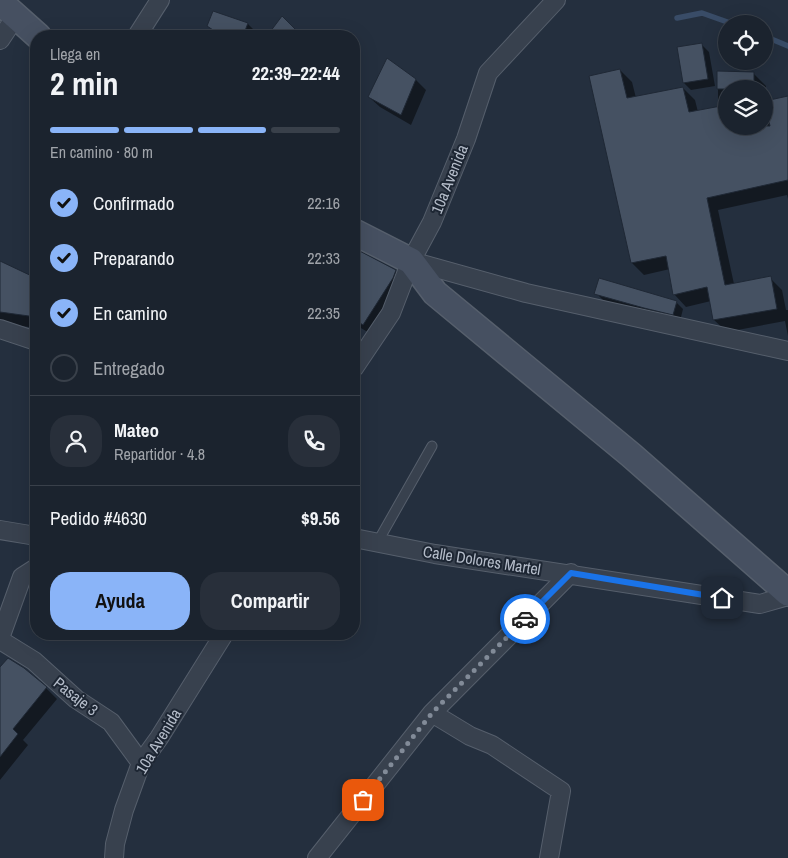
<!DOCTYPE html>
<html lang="es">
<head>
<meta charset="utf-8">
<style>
	:root { --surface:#1b232e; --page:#282f3a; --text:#f1f3f6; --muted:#a0a4aa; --line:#39404a; --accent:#8ab4f8 }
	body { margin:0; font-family:"Archivo Narrow",sans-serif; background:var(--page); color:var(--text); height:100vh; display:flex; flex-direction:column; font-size:19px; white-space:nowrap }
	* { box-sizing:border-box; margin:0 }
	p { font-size:16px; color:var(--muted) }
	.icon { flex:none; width:28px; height:28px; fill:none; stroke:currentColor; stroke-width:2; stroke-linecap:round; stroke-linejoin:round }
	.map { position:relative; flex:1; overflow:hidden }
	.sheet { position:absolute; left:30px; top:30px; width:330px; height:610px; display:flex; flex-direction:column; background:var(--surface); border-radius:20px; box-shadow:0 5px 20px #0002,0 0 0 1px var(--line) }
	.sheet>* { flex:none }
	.tools { position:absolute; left:718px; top:15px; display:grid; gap:10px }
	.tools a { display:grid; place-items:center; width:55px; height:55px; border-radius:50%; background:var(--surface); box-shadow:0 5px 20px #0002,0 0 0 1px var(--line); font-size:25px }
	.pin { position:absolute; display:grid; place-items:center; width:42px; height:42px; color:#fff; margin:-21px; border-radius:10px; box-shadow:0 2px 8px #0006 }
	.courier { position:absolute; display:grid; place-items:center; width:50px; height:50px; margin:-25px; border:4px solid #1a73e8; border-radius:50%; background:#fff; color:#222; box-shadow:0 1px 6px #0007 }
	.headline em { font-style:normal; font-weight:800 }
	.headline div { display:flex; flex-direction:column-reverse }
	.headline { display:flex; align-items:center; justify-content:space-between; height:85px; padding:0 20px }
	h1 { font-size:32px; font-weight:800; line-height:38px }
	.bar { display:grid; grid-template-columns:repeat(4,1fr); gap:8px 5px; align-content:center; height:60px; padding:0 20px }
	.bar i { height:6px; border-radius:4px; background:var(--line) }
	.bar .current { background:var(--accent) }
	.bar p { grid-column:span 4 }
	.line { display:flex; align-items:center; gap:12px; padding:0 20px; border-top:1px solid var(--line) }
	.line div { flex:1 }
	.round { display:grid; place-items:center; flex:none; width:52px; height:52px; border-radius:20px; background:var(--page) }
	ol { padding:0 20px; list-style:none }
	li { display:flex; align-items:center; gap:15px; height:55px }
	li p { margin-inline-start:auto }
	li .icon { padding:5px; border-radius:50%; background:var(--accent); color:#111; stroke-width:4 }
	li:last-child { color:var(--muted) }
	li i { width:28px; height:28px; border:2px solid var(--line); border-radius:50% }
	.cta { display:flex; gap:10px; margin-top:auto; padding:10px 20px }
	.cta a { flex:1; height:58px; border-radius:20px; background:var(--accent); color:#111; font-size:20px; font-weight:800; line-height:58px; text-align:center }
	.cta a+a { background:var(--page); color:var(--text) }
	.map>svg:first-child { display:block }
	.shadow { fill:#0007; fill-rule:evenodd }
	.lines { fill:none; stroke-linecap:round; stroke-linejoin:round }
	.stream { stroke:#394c67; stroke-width:5.5 }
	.building { fill:#455162; stroke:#1f2835 }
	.service-casing { stroke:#565f6c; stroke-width:11 }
	.minor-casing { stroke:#565f6c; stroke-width:20 }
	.secondary-casing { stroke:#565f6c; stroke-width:28 }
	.service { stroke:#38414e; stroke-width:9 }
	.minor { stroke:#38414e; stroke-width:18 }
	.secondary { stroke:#465061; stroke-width:25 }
	.done { stroke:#828b98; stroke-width:5; stroke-dasharray:0 9 }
	.route { stroke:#1a73e8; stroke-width:6 }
	.labels { text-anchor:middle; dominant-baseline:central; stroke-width:4; stroke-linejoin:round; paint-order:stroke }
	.street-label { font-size:16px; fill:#b4bcc9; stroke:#1d2633 }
</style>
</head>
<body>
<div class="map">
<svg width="788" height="858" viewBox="0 0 788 858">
	<rect width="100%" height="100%" fill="#242f3e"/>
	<path class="shadow" d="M 248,24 L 255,31 L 252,36 L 221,36 L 208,25 Z
		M 702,45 L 709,52 L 715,86 L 691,90 L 684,83 Z
		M 620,70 L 632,82 L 636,98 L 683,88 L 695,100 L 698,112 L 718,107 L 718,73 L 753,73 L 766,86 L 765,102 L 788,97 L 788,199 L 787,195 L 718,210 L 734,284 L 770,278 L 782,290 L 786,310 L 788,310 L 788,336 L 785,321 L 727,332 L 714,320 L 711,301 L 686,307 L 674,294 L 670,269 L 644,275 L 632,263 ZM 726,89 L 764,89 L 764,126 L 726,126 Z
		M 416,80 L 426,90 L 411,125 L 380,107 L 369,97 Z
		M 354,249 L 396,271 L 410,285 L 378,338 L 354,324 Z
		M 0,264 L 36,279 L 36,328 L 0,323 Z
		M 596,293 L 676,302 L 683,309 L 680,321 L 652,315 L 603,300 Z
		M 0,669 L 46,688 L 57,699 L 23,740 L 28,745 L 0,780 Z"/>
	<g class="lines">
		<path class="stream" d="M 677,18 L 702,13 L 733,24
			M 764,36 L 788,46"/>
	</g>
	<path class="building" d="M 213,11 L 248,23 L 243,36 L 222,36 L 207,26 Z
		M 282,16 L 302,36 L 267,36 Z
		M 702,43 L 708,79 L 683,83 L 677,47 Z
		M 387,58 L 416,79 L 401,115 L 368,97 Z
		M 620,69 L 627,98 L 683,87 L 689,112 L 726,105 L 726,126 L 770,126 L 765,101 L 788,96 L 788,180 L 707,198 L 725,285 L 771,276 L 777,309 L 713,320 L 707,287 L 673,295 L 666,256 L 631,263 L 589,76 Z
		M 717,71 L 754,72 L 754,89 L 717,89 Z
		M 354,248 L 396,270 L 393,278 L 363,325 L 354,319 Z
		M 0,261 L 36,278 L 36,317 L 0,312 Z
		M 599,278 L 677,301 L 673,315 L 644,308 L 594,294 Z
		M 8,658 L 24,668 L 47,687 L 13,729 L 18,734 L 0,757 L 0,667 Z"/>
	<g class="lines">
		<g class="service-casing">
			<path id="service" d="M 377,543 L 432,446"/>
		</g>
		<g class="minor-casing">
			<path id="minor" d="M 137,36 L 160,0
				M 0,40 L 16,16
				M 411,261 L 526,293 L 788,351
				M 0,329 L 36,341
				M 354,368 L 391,313 L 411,261 L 432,222 L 466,139 L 488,73 L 556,0
				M 0,530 L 36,536
				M 354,538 L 435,554 L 760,604 L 788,596
				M 0,638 L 22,577 L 36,568
				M 0,640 L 34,661 L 76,699 L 111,722 L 141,763
				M 432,713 L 470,736 L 492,745 L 561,791 L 549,858
				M 114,858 L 115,844 L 124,810 L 141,763 L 159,738 L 224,634
				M 317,858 L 432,713 L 571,573"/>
		</g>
		<g class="secondary-casing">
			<path id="secondary" d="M 0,2 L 38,36
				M 354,232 L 411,261 L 435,293 L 631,455 L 788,593"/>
		</g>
		<use href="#service" class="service"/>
		<use href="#minor" class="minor"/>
		<use href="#secondary" class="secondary"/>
	</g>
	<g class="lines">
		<path class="done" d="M 363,800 L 432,713 L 525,619"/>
		<path class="route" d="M 525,619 L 571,573 L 722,598"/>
	</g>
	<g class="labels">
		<g class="street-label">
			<text transform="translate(449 179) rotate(-68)">10a Avenida</text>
			<text transform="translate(482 560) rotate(9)">Calle Dolores Martel</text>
			<text transform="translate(76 696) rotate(38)">Pasaje 3</text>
			<text transform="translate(158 741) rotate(-59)">10a Avenida</text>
		</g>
	</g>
</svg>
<div class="tools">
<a><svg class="icon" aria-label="locate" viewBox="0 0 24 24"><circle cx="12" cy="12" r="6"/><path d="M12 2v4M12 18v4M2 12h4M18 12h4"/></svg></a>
<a><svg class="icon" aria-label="layers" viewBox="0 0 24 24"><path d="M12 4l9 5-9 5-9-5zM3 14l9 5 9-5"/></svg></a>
</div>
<div class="pin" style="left:363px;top:800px;background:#ea580c"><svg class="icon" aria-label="bag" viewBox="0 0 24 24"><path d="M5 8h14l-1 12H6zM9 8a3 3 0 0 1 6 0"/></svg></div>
<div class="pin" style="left:722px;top:598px;background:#1f2937"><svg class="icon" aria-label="home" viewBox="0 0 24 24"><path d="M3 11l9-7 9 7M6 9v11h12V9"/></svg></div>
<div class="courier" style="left:525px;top:619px"><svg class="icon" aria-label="car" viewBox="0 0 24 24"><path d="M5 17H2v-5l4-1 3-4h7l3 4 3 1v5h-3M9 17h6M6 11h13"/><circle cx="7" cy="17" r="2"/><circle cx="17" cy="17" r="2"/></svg></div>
<section class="sheet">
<div class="headline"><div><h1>2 min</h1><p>Llega en</p></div><em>22:39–22:44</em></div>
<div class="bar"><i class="current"></i><i class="current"></i><i class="current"></i><i></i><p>En camino · 80 m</p></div>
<ol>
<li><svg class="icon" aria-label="check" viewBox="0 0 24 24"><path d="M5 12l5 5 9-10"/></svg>Confirmado<p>22:16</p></li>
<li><svg class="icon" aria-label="check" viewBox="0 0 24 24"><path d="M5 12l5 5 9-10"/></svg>Preparando<p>22:33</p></li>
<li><svg class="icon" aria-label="check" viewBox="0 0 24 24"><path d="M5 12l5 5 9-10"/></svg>En camino<p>22:35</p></li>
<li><i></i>Entregado</li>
</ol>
<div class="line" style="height:90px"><a class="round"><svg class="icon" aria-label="person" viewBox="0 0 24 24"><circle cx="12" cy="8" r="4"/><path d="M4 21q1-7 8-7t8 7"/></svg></a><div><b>Mateo</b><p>Repartidor · 4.8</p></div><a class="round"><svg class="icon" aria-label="phone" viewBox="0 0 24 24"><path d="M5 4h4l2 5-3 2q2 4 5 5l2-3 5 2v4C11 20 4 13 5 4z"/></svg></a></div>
<div class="line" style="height:65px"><div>Pedido #4630</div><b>$9.56</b></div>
<div class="cta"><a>Ayuda</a><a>Compartir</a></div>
</section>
</div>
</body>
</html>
